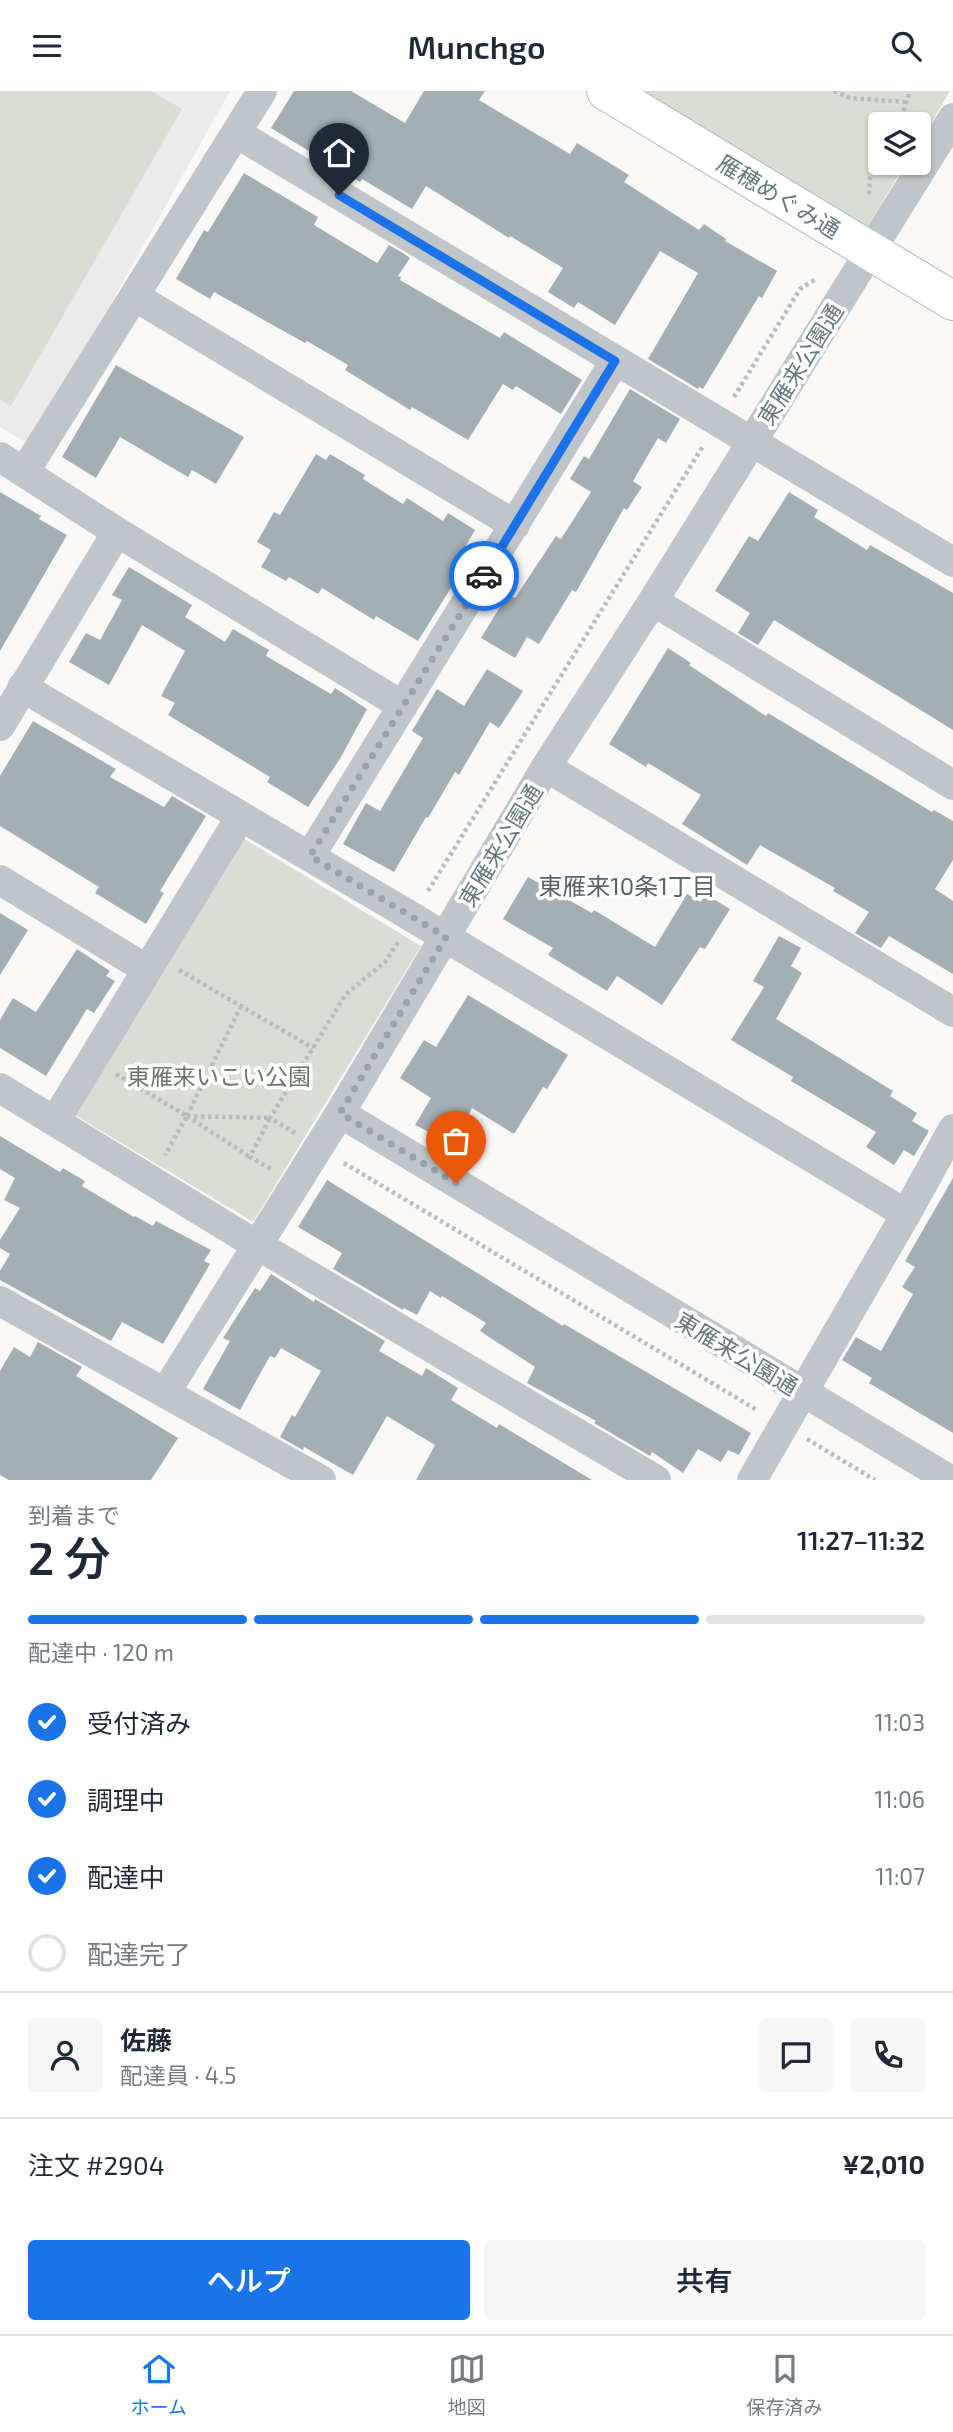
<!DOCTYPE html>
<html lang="ja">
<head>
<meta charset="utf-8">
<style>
	:root { --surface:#fff; --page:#f6f6f7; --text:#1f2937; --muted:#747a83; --line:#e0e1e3; --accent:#1a73e8 }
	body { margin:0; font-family:"Exo 2","Noto Sans JP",sans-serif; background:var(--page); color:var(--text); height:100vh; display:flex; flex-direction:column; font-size:26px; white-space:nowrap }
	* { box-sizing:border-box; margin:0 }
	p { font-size:23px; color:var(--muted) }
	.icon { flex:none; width:38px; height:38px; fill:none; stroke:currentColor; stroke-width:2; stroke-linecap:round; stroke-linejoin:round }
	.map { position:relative; height:1389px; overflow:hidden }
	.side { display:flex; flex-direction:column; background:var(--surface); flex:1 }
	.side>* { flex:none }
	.fabs { position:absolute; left:868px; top:21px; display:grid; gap:14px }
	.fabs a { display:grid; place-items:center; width:63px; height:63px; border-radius:7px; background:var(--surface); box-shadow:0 2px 5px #0004; font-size:35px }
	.pin { position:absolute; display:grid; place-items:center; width:60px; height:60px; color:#fff; margin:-72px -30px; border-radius:50% 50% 50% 0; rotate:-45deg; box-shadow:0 0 7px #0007 }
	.pin .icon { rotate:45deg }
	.courier { position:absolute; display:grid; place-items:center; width:70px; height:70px; margin:-35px; border:5px solid #1a73e8; border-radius:50%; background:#fff; color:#222; box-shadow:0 2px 9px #0007 }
	.overview em { font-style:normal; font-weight:600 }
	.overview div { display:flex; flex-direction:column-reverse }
	.overview { display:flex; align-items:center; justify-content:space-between; height:119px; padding:0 28px }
	h1 { font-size:46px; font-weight:600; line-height:52px }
	.bar { display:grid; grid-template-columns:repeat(4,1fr); gap:10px 7px; align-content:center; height:84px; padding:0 28px }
	.bar i { height:9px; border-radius:5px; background:var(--line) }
	.bar .active { background:var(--accent) }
	.bar p { grid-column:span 4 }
	.line { display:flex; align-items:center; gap:18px; padding:0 28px; border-top:2px solid var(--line) }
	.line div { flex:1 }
	.round { display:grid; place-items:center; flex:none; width:74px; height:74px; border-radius:7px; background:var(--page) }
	ol { padding:0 28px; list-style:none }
	li { display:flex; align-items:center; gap:21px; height:77px }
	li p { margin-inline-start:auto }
	li .icon { padding:7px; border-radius:50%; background:var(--accent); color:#fff; stroke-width:4 }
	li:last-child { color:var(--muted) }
	li i { width:38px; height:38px; border:4px solid var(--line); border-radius:50% }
	.cta { display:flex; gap:14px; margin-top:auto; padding:14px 28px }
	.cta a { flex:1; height:80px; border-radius:7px; background:var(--accent); color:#fff; font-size:28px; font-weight:600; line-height:80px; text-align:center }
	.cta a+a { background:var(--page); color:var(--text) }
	header { display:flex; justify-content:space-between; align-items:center; height:91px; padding:0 28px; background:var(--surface); font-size:32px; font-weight:600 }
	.tab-bar { display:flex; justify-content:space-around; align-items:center; height:98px; border-top:2px solid var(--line); background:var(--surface); font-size:19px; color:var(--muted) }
	.tab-bar a { display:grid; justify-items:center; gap:4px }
	.tab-bar .active { color:var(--accent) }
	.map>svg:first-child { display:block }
	.built { fill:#e9eae9 }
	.green { fill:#d9ddd6 }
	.building { fill:#a4afb3 }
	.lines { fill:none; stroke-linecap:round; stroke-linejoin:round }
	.secondary-casing { stroke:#b2b9bc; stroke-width:40 }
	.path { stroke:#b8bcbe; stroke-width:4.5; stroke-dasharray:3.5 3.5; stroke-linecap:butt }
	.street { stroke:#bfc5c8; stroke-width:30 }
	.secondary { stroke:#fff; stroke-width:38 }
	.done { stroke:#99a4a9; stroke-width:7; stroke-dasharray:0 12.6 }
	.route { stroke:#1a73e8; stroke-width:9 }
	.labels { text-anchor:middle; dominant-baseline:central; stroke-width:7; stroke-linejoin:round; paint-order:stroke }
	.street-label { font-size:23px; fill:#657780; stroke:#fff }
	.park-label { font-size:23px; fill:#697864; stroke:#fff }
	.neighbourhood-label { font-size:24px; fill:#57646b; stroke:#fff }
</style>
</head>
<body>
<header><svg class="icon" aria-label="menu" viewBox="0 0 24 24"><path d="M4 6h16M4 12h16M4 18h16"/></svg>Munchgo<svg class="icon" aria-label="search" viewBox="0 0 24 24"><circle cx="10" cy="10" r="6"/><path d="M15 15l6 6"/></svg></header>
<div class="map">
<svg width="953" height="1389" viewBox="0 0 953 1389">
	<rect width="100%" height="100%" fill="#f9f8f6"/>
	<path class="built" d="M 0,0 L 230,0 L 31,355 L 0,336 Z"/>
	<path class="green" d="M 0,0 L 151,0 L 182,18 L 11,315 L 0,308 Z
		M 621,0 L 950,0 L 919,52 L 919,33 L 880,33 L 880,72 L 906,72 L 862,145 Z
		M 241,746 L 421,855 L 253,1131 L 73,1023 Z"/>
	<path class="building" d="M 294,0 L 351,0 L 405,32 L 424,0 L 485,0 L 479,9 L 570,63 L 577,52 L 629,84 L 624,91 L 699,139 L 704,133 L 726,148 L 725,150 L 777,180 L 762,207 L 759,205 L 703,298 L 699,296 L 698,298 L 648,268 L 698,182 L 660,160 L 615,234 L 578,211 L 574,217 L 548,201 L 563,177 L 510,145 L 509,147 L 426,95 L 412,118 L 362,88 L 360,91 L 271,37 Z
		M 244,82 L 318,126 L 314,134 L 377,172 L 389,154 L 403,162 L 410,167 L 398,185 L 401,186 L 400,189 L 500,247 L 504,241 L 582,289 L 561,323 L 516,295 L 513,299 L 503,293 L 468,349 L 412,316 L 410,319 L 345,279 L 348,274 L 307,250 L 305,252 L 214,201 L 210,208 L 176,188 L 204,139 L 208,141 Z
		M 116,274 L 244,346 L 216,393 L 192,379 L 188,386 L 120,346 L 96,387 L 62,366 Z
		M 630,298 L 680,328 L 666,352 L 658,347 L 633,390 L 642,396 L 627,419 L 624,417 L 576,501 L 572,499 L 539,553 L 527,546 L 515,567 L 481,547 L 508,503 L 515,507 L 556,445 L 561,448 L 591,401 L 570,388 L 584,365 L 589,368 Z
		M 316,363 L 326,369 L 330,363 L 365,384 L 363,388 L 403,413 L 407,407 L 443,430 L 448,422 L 475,439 L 450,482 L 457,487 L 418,550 L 376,525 L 374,529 L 322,497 L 318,503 L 289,486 L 286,490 L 261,476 L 271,459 L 257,451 L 274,421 L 280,424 Z
		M 0,401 L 41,425 L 39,428 L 67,444 L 0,560 Z
		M 789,401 L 818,419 L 814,426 L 867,459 L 870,454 L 953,502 L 953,639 L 774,529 L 758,554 L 738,542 L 750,522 L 715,500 L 749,445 L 758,450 Z
		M 129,476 L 192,514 L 185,526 L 225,551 L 233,538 L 269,559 L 266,565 L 331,603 L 335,597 L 367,618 L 341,666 L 308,716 L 267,691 L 270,686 L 168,624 L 175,612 L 161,605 L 185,560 L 142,534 L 109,594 L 69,571 L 86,542 L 100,549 L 122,509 L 112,504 Z
		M 668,557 L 691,572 L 689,574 L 766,625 L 768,622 L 932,721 L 934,719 L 953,730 L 953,769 L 935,798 L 953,810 L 953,883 L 889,845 L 881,857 L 855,842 L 869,821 L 833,800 L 835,797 L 760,754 L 747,774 L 682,733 L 701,704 L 648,672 L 646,676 L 609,653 Z
		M 487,578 L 523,600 L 499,637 L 490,631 L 459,684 L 455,681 L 428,727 L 426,726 L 394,781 L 343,753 L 366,712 L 380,720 L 423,647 L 412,640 L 437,598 L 464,615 Z
		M 33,630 L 116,678 L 110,686 L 164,716 L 172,705 L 206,725 L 160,800 L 164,802 L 146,833 L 95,802 L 99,796 L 0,735 L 0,685 Z
		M 528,786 L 592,822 L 594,819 L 655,856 L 687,803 L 701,811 L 705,803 L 730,818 L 705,858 L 700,856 L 662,914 L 617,885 L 607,900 L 548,864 L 553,857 L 503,828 Z
		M 0,822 L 28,839 L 0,884 Z
		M 779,845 L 801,857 L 791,875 L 802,882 L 776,928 L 893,1000 L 890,1005 L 917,1022 L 912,1030 L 929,1040 L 914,1065 L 904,1059 L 894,1074 L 866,1056 L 876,1041 L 791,990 L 793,986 L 731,949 L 764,896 L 753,890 Z
		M 77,858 L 110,880 L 106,885 L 115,890 L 94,922 L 87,918 L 46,985 L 0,957 L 0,929 L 13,907 L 36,921 Z
		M 468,904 L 568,964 L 547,998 L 543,996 L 514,1043 L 472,1017 L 453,1053 L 415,1034 L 431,1007 L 400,987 L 424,949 L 436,956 Z
		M 0,1045 L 60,1081 L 63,1077 L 85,1090 L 82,1095 L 134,1126 L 135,1125 L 153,1135 L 156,1130 L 211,1159 L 204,1170 L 210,1173 L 163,1253 L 122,1231 L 111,1250 L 0,1189 L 0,1180 L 10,1163 L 0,1157 L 0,1149 L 20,1117 L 4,1109 L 15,1087 L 0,1078 Z
		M 953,1087 L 953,1342 L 869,1292 L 872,1287 L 842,1269 L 856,1246 L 881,1260 L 913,1203 L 902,1196 L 915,1176 L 905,1170 Z
		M 327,1089 L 563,1235 L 564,1233 L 751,1342 L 739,1364 L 728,1359 L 721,1371 L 698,1358 L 683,1382 L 652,1361 L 650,1365 L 594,1332 L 596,1330 L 527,1292 L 535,1276 L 480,1240 L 486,1232 L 442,1205 L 441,1207 L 430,1200 L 417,1224 L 404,1217 L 403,1219 L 333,1178 L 342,1162 L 298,1136 Z
		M 271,1183 L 314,1211 L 315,1208 L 385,1250 L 379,1260 L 422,1285 L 426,1277 L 458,1297 L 451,1309 L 497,1337 L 499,1333 L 592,1389 L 416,1389 L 435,1354 L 387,1325 L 353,1384 L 304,1356 L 303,1359 L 280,1346 L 292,1324 L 295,1326 L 321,1280 L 281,1257 L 275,1267 L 270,1265 L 240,1319 L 203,1298 L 230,1250 L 223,1247 L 255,1197 L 260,1200 Z
		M 38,1251 L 82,1276 L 76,1285 L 178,1347 L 151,1389 L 9,1389 L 0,1384 L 0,1280 L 14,1256 L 30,1266 Z"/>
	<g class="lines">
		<g class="secondary-casing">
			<path id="secondary" d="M 606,0 L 953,210"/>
		</g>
		<path class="path" d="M 834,0 L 850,7 L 906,11
			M 899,33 L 910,0
			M 869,103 L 870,87 L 880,68
			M 734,306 L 800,198 L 816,188
			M 428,800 L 703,355
			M 179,879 L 313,957
			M 116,983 L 187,1025 L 165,1064
			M 187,1025 L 270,1027 L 250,1066 L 271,1078
			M 187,1025 L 241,915
			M 187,1025 L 250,1066
			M 295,1042 L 270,1027 L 346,903 L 385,871 L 399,850
			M 344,1072 L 757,1319
			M 807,1348 L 875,1389"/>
		<path class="street" d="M 236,42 L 953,471
			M 134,205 L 515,434
			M 0,366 L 117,441 L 403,615
			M 25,380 L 262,0
			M 653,510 L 953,694
			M 22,596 L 412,826 L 906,1123
			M 0,635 L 117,441
			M 546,676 L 953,921
			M 310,765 L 615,270
			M 0,789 L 146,878
			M 0,997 L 242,1145 L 656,1389
			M 340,1022 L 950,1389
			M 55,1030 L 241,725
			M 0,1210 L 321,1389
			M 165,1302 L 340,1022 L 546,676 L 653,510 L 953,27
			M 752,1389 L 906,1123 L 953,1038"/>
		<use href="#secondary" class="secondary"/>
	</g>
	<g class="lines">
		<path class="done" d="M 456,1092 L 340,1022 L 446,846 L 310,765 L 484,485"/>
		<path class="route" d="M 339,104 L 615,270 L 484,485"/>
	</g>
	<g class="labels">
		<g class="street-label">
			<text transform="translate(779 105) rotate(31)">雁穂めぐみ通</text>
			<text transform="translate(800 273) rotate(-58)">東雁来公園通</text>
			<text transform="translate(500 754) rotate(-59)">東雁来公園通</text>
			<text transform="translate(737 1262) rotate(31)">東雁来公園通</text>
		</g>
		<g class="park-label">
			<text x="219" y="985">東雁来いこい公園</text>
		</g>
		<g class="neighbourhood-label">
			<text x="627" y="794">東雁来10条1丁目</text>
		</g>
	</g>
</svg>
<div class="fabs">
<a><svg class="icon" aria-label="layers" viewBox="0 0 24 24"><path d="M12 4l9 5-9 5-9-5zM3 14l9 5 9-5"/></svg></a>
</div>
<div class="pin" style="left:456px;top:1092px;background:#ea580c"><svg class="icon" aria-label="bag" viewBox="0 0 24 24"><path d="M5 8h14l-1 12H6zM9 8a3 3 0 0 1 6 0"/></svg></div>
<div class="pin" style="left:339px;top:104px;background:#1f2937"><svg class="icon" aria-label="home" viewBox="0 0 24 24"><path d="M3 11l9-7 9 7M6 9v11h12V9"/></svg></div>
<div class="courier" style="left:484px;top:485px"><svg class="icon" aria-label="car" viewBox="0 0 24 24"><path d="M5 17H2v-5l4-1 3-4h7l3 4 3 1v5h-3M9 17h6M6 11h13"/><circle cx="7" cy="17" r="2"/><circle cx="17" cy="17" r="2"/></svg></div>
</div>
<section class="side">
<div class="overview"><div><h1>2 分</h1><p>到着まで</p></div><em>11:27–11:32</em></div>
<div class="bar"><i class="active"></i><i class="active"></i><i class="active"></i><i></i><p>配達中 · 120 m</p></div>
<ol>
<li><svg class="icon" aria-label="check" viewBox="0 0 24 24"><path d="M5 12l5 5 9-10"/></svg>受付済み<p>11:03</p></li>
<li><svg class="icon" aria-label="check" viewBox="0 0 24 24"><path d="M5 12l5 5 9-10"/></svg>調理中<p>11:06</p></li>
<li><svg class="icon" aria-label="check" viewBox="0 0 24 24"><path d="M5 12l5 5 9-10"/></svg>配達中<p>11:07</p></li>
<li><i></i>配達完了</li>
</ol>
<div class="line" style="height:126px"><a class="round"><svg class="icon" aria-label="person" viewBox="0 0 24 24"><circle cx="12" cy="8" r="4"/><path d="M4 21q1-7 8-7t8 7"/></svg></a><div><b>佐藤</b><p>配達員 · 4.5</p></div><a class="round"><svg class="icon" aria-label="chat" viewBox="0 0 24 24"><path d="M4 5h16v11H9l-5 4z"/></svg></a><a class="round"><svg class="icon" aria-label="phone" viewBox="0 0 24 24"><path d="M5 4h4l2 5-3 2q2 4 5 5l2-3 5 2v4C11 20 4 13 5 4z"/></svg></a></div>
<div class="line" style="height:91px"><div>注文 #2904</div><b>¥2,010</b></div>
<div class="cta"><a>ヘルプ</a><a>共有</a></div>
</section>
<nav class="tab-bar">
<a class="active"><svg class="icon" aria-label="home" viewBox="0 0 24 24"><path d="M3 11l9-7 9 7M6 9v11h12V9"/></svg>ホーム</a>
<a><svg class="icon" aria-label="map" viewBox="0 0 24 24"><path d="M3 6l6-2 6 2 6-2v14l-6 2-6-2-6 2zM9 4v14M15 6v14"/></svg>地図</a>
<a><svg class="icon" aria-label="saved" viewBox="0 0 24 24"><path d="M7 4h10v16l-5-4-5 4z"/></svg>保存済み</a>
</nav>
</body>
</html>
